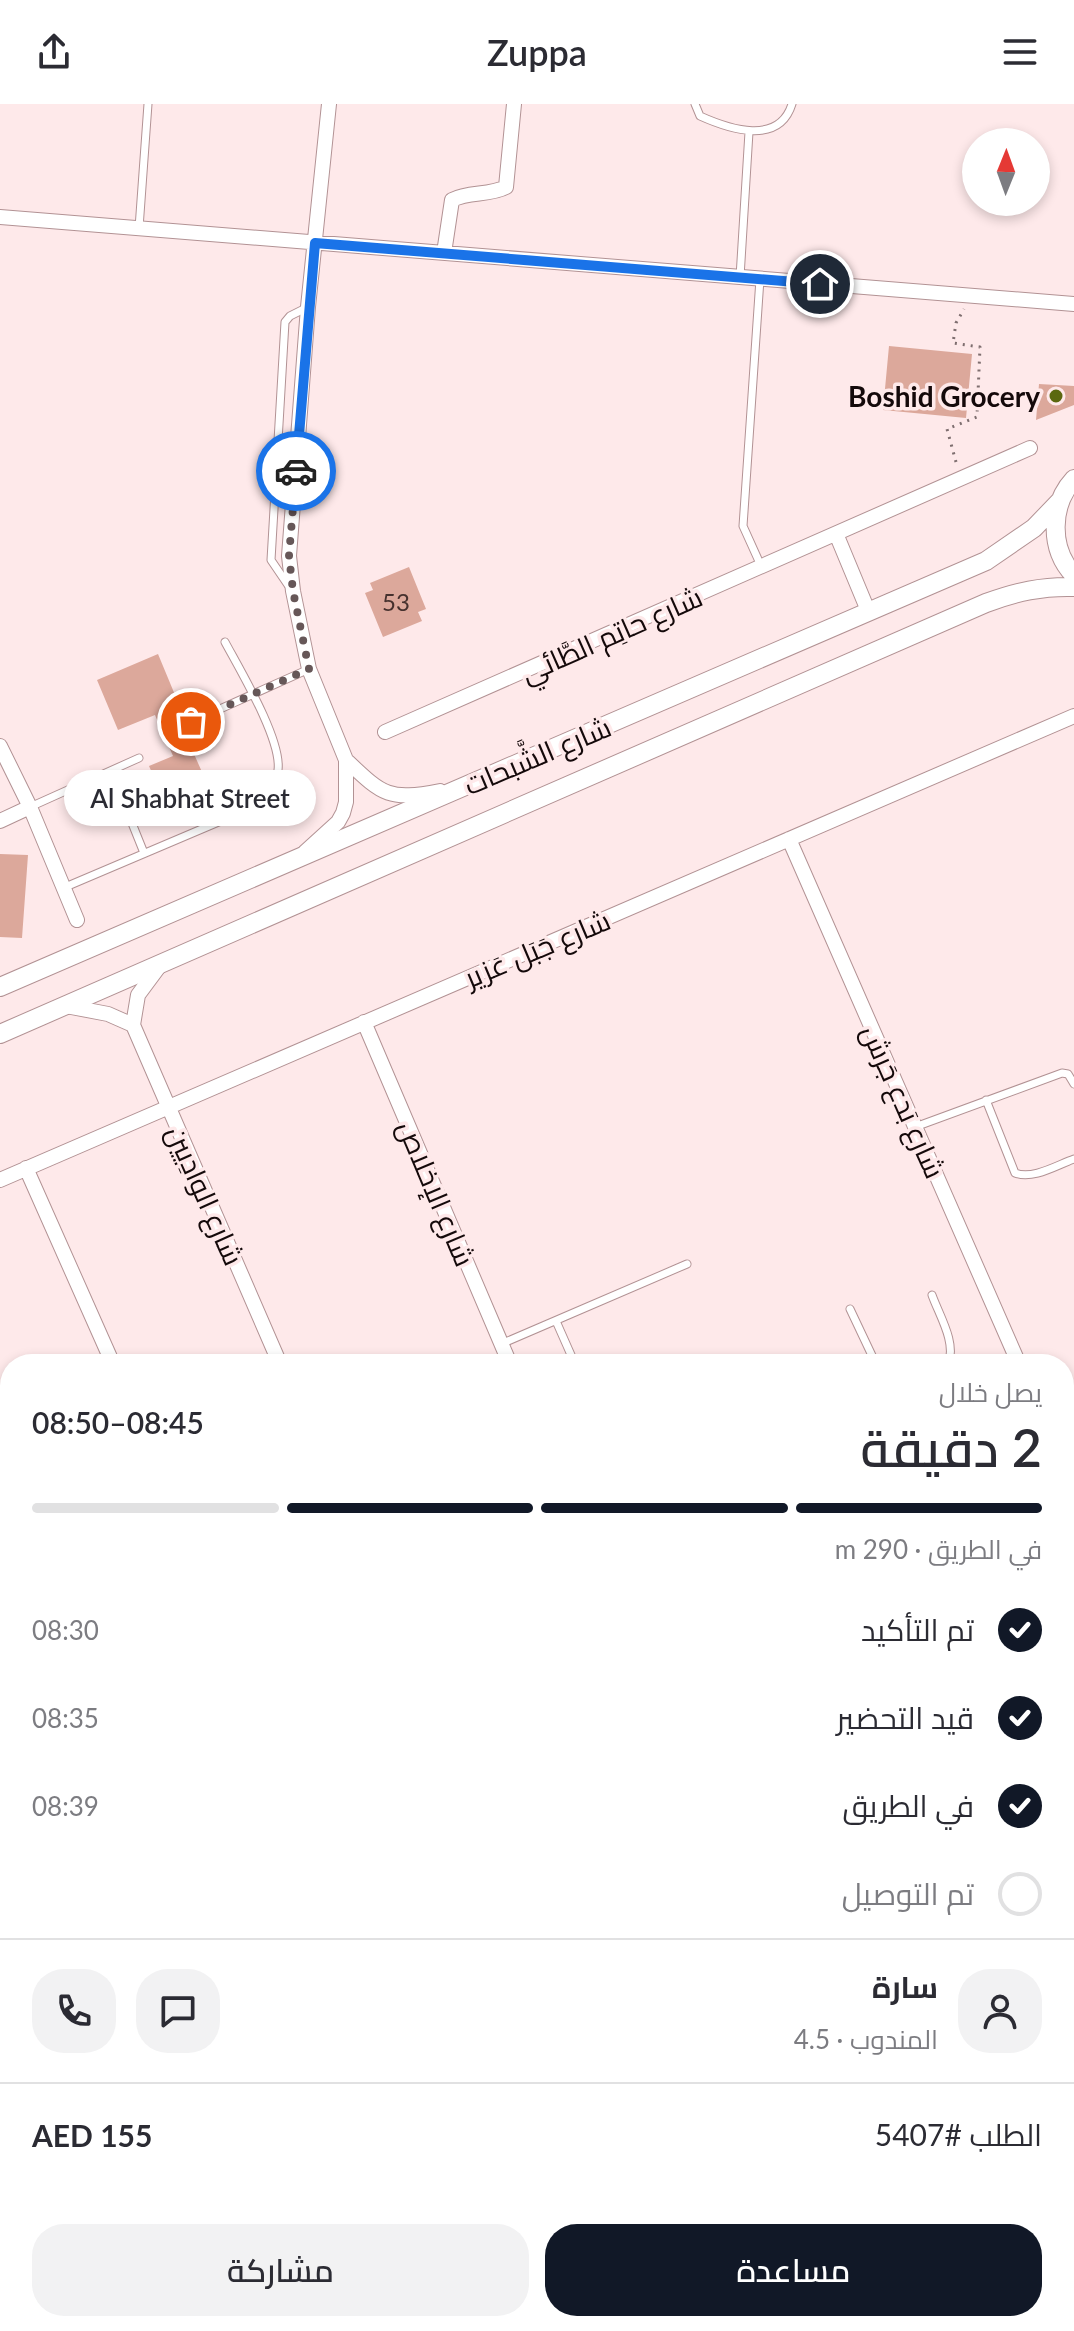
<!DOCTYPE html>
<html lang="ar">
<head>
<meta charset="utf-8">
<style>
	:root { --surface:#fff; --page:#f2f2f3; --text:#2b2b33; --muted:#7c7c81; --line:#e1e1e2; --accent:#111827 }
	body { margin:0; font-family:Lato,Cairo,sans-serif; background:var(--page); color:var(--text); direction:rtl; height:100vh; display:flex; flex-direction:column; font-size:30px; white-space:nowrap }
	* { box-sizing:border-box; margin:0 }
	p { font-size:26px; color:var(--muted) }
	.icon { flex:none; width:44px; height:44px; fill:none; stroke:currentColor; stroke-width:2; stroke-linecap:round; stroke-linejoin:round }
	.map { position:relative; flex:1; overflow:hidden; direction:ltr }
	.panel { position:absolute; left:0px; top:1250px; width:1074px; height:978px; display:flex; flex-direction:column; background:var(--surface); border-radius:32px 32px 0 0; box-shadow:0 4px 12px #0003; direction:rtl }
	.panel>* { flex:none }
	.needle { width:52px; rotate:1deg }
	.fabs { position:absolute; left:962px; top:24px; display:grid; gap:16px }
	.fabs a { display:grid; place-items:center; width:88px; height:88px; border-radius:50%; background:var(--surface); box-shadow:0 4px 12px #0003; font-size:40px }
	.pin { position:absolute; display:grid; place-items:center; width:68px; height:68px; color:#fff; margin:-34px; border:4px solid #fff; border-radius:50%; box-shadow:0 2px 8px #0007 }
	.courier { position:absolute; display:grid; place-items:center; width:80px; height:80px; margin:-40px; border:6px solid #1a73e8; border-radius:50%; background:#fff; color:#222; box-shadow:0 2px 10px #0007 }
	.bubble { position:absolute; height:56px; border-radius:28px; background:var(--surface); box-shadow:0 4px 12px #0003; font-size:26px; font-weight:600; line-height:56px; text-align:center; direction:rtl }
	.headline em { font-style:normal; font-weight:600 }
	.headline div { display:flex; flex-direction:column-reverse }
	.headline { display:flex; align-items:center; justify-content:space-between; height:136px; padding:0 32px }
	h1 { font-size:52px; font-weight:600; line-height:60px }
	.bar { display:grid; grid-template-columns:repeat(4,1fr); gap:12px 8px; align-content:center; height:96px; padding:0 32px }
	.bar i { height:10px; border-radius:6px; background:var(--line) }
	.bar .on { background:var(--accent) }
	.bar p { grid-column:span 4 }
	.line { display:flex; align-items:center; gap:20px; padding:0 32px; border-top:2px solid var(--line) }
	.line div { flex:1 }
	.round { display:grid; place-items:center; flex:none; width:84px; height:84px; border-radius:32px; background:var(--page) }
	ol { padding:0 32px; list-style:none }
	li { display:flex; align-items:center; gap:24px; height:88px }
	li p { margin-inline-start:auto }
	li .icon { padding:8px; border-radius:50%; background:var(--accent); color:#fff; stroke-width:4 }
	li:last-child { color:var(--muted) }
	li i { width:44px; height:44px; border:4px solid var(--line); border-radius:50% }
	.cta { display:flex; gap:16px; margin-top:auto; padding:16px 32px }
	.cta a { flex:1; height:92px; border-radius:32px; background:var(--accent); color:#fff; font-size:32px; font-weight:600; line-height:92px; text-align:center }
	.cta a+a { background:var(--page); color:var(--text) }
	header { display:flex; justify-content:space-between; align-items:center; height:104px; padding:0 32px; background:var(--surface); font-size:36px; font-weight:600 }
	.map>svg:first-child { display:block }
	.building { fill:#dca89b }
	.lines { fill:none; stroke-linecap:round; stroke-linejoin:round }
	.service-casing { stroke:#b29294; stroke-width:9 }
	.minor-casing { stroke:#b29294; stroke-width:16 }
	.tertiary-casing { stroke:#b29294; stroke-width:20 }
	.path { stroke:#7e6e6f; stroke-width:3; stroke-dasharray:2 6; stroke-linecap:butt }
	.service { stroke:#fff; stroke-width:7 }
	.minor { stroke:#fff; stroke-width:14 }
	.tertiary { stroke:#fff; stroke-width:18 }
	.done { stroke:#665758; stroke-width:8; stroke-dasharray:0 14.4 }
	.route { stroke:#1a73e8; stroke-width:10 }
	.poi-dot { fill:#5b680f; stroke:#fee9ea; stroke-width:3 }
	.labels { text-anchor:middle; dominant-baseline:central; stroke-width:7; stroke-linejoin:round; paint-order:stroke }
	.number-label { font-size:24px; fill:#46312e }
	.poi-label { font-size:28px; font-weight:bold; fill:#14090a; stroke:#fee9ea; text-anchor:end }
	.street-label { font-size:28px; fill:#14090a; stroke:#fee9ea }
</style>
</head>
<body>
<header><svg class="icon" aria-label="menu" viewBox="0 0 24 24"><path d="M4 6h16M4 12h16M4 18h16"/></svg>Zuppa<svg class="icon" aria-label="share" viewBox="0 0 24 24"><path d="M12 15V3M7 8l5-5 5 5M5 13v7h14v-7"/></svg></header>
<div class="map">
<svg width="1074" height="2227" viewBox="0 0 1074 2227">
	<rect width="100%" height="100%" fill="#fee9ea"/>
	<path class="building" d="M 889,242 L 972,250 L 966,314 L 883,306 Z
		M 1039,280 L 1074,282 L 1074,301 L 1036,316 Z
		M 409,463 L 426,505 L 418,508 L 422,517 L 383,533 L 365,489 L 373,486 L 370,479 Z
		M 158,550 L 185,615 L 185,620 L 200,648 L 194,650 L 202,668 L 160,687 L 149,662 L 173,652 L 155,611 L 118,626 L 97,576 Z
		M 0,750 L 28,751 L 22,834 L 0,833 Z"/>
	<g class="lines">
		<g class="service-casing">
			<path id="service" d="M 695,0 L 700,12 C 729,25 779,42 792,0
				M 139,124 L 148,0
				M 740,173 L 749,28
				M 760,175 L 743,422 L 762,464
				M 288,481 L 271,456 L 285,218 L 290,212 L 308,203
				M 191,618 L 309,565
				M 111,667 L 144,749
				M 30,703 L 139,654
				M 63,784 L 249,705 C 264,696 276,684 278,666 C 282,636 240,566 225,538
				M 986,996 L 1015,1069 C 1033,1076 1057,1061 1074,1055
				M 915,1023 L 1062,969 L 1068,970 L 1074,980
				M 932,1191 C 939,1211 957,1239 948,1260
				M 850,1205 L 876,1260
				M 556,1217 L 575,1260
				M 501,1240 L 687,1160
				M 0,1315 L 10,1338
				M 0,1760 L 10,1756
				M 0,1944 L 10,1968
				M 940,2227 L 960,2218"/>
		</g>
		<g class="minor-casing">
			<path id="minor" d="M 0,113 L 1074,200
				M 444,149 L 452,96 C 469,87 489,92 506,83 L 514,0
				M 837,432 L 869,509
				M 385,628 L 1030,344
				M 0,642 L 30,703 L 77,816
				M 346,656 C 383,691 388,697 440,687
				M 0,717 L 30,703
				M 789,735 L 1019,1260
				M 305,748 L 338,718 L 343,709 L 346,698 L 346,656 L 309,565 L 293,487 L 289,452 L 308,203 L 329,0
				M 161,860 L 138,891 L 133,921 L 280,1260
				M 66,902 L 108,910 L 133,921
				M 364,918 L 510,1260
				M 26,1064 L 113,1260
				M 0,1076 L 1074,612
				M 1064,1302 L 1074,1298
				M 0,1530 L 10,1526
				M 1064,1546 L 1074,1570
				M 0,1618 L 10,1641
				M 0,2049 L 10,2045
				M 1064,2173 L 1074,2168
				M 157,2218 L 161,2227
				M 452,2218 L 456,2227
				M 1024,2218 L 1028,2227
				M 552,2227 L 573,2218"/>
		</g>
		<g class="tertiary-casing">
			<path id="tertiary" d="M 1074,375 C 1050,401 1049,445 1074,471
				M 0,883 L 986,457 L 1034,424 L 1060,397
				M 0,930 L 986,499 C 1016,488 1042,482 1074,483"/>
		</g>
		<path class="path" d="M 956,358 L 947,325 L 977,313 L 980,243 L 953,239 L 956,219 L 964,205"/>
		<use href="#service" class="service"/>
		<use href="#minor" class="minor"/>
		<use href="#tertiary" class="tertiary"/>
	</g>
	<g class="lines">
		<path class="done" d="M 191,618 L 309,565 L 293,487 L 289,452 L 296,367"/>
		<path class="route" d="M 296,367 L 315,139 L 820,180"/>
	</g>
	<circle class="poi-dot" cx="1056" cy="292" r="8"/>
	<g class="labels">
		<g class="number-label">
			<text x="396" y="497">53</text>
		</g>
		<g class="poi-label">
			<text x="1040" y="292">Boshid Grocery</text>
		</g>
		<g class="street-label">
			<text transform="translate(611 530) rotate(-24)">شارع حاتِم الطَّائي</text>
			<text transform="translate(537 651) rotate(-23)">شارع الشَّبحات</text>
			<text transform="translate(537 844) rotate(-23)">شارع جَبَل عَزير</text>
			<text transform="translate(904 997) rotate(66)">شارع بَدع جَرش</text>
			<text transform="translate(437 1089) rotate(67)">شارع الإخلاص</text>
			<text transform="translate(206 1091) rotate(66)">شارع الوادِيين</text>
		</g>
	</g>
</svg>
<div class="fabs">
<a><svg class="needle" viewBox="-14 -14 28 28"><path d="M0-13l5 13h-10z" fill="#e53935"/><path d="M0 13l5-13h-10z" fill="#7c7c81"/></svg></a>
</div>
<div class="pin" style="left:191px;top:618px;background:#ea580c"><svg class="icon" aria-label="bag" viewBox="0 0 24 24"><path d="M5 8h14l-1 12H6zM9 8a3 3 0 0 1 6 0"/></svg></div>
<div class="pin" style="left:820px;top:180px;background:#1f2937"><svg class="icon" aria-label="home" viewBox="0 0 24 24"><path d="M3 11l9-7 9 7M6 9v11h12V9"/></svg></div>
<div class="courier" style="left:296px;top:367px"><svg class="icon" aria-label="car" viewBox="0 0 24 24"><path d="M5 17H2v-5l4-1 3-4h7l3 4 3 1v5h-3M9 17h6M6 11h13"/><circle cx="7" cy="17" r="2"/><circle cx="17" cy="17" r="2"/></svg></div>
<div class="bubble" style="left:64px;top:666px;width:252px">Al Shabhat Street</div>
<section class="panel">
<div class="headline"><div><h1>2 دقيقة</h1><p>يصل خلال</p></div><em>08:45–08:50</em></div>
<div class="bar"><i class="on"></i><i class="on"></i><i class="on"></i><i></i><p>في الطريق · 290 m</p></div>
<ol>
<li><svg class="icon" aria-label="check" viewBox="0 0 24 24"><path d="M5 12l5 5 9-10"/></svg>تم التأكيد<p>08:30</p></li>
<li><svg class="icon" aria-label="check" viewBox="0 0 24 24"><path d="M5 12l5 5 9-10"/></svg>قيد التحضير<p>08:35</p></li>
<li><svg class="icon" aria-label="check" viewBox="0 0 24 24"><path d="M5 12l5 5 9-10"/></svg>في الطريق<p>08:39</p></li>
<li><i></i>تم التوصيل</li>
</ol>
<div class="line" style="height:144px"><a class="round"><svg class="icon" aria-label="person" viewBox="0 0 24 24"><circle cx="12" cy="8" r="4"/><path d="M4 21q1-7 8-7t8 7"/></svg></a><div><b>سارة</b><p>المندوب · 4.5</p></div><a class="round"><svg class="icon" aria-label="chat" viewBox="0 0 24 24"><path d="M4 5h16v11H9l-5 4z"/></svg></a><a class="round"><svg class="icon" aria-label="phone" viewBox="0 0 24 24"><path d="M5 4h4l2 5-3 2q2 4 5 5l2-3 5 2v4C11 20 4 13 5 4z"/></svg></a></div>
<div class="line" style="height:104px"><div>الطلب #5407</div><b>AED 155</b></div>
<div class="cta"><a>مساعدة</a><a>مشاركة</a></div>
</section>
</div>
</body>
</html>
